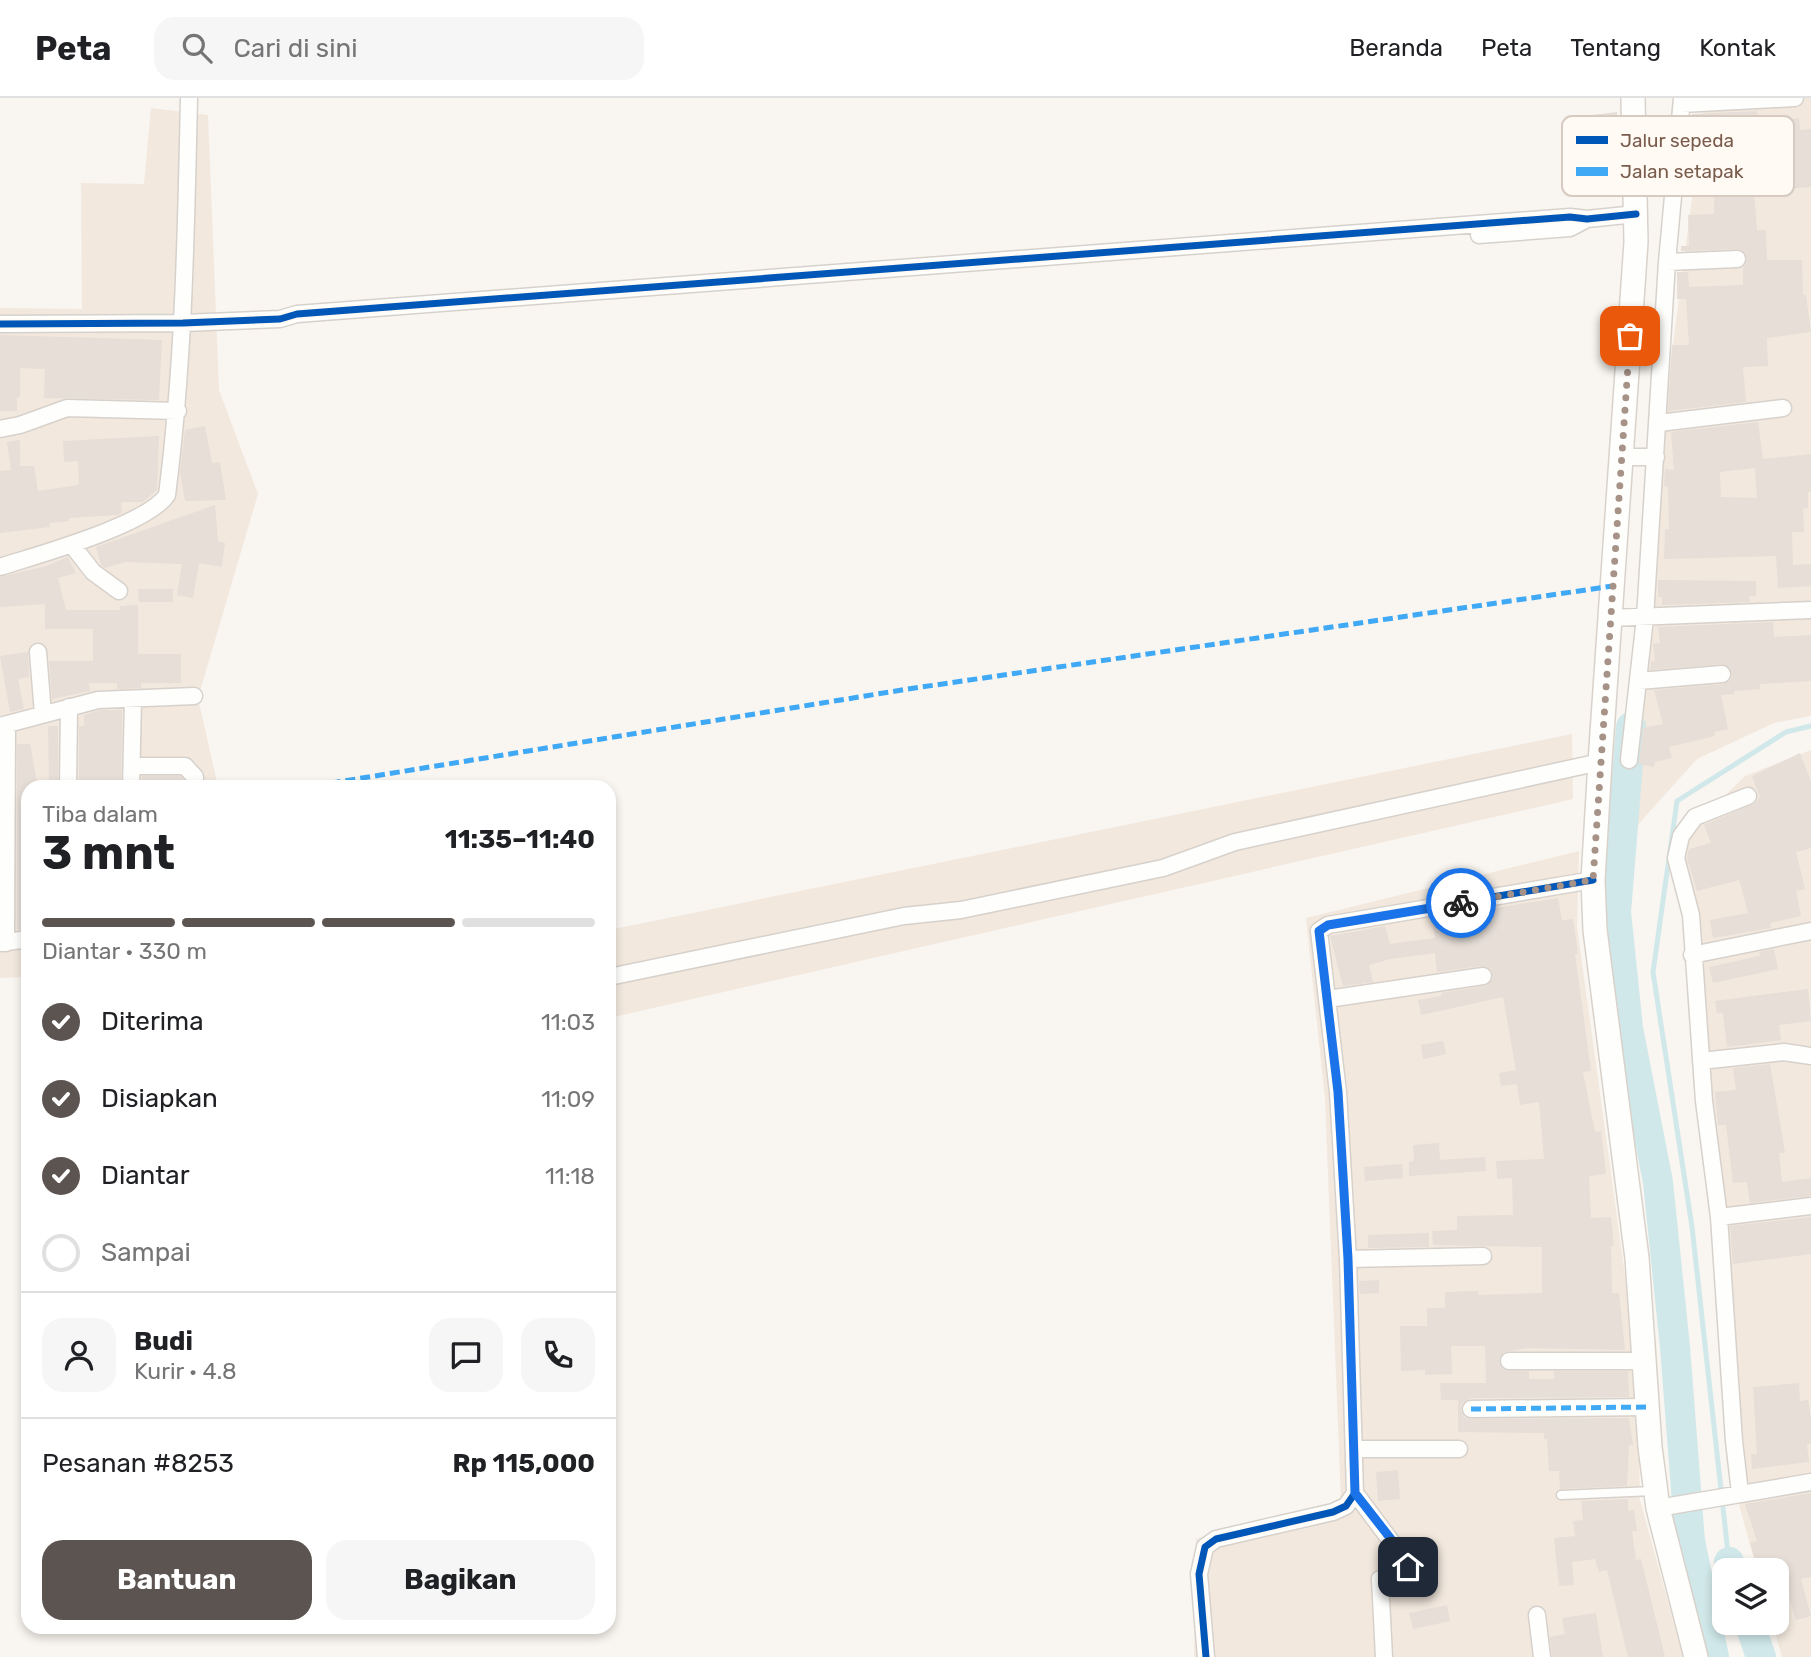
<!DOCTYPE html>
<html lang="id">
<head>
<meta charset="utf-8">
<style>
	:root { --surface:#fff; --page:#f6f6f6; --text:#202124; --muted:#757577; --line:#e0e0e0; --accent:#5c5450 }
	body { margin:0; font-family:Rubik,sans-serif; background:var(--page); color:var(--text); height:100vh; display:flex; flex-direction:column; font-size:26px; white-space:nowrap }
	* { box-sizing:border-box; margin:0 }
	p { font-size:23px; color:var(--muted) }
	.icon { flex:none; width:38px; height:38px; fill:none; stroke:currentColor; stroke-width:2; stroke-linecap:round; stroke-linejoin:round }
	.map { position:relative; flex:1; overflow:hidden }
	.side { position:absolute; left:21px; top:682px; width:595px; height:854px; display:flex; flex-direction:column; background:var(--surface); border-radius:21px; box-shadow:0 4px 10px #0003 }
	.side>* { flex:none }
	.buttons { position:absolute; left:1712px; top:1460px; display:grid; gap:14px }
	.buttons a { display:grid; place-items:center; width:77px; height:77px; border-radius:14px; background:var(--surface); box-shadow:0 4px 10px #0003; font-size:35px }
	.pin { position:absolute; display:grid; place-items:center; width:60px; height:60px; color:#fff; margin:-30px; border-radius:14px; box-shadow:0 4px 10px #0006 }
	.courier { position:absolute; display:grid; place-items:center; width:70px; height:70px; margin:-35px; border:5px solid #1a73e8; border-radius:50%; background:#fff; color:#222; box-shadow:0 2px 9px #0007 }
	.summary em { font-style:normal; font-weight:700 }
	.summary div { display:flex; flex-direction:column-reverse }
	.summary { display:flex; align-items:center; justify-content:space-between; height:119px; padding:0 21px }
	h1 { font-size:46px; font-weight:700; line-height:52px }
	.bar { display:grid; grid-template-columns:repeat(4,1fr); gap:10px 7px; align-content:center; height:84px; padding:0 21px }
	.bar i { height:9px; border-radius:5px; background:var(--line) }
	.bar .current { background:var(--accent) }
	.bar p { grid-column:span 4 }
	.line { display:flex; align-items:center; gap:18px; padding:0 21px; border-top:2px solid var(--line) }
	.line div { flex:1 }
	.round { display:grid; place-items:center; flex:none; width:74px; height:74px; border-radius:21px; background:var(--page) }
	ol { padding:0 21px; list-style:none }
	li { display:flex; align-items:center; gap:21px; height:77px }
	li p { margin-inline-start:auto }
	li .icon { padding:7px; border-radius:50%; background:var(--accent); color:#fff; stroke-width:4 }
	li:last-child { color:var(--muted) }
	li i { width:38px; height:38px; border:4px solid var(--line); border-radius:50% }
	.cta { display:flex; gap:14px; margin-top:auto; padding:14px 21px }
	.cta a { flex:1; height:80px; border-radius:21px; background:var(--accent); color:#fff; font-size:28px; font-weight:700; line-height:80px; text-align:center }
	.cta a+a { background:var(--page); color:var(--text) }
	header { display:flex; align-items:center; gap:42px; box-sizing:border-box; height:98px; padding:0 35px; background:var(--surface); border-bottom:2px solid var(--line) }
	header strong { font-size:33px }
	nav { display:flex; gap:38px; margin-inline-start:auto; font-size:24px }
	.search { width:490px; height:63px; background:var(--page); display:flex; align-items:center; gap:18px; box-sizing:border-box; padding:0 24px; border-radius:21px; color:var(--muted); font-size:26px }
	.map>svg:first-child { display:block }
	.residential { fill:#f2e8de }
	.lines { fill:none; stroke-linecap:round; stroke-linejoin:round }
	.stream { stroke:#d0e8ea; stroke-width:5 }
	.river { stroke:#d0e8ea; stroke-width:30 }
	.building { fill:#e6ded7; fill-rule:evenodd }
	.service-casing { stroke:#d7d1cb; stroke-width:11 }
	.minor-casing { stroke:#d7d1cb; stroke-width:19 }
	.secondary-casing { stroke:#d9d2cb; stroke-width:26 }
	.service { stroke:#fefefd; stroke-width:8 }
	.minor { stroke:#fefefd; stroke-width:16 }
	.secondary { stroke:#fefefd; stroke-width:23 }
	.quiet { stroke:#3fa9f5; stroke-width:5; stroke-dasharray:10 5; stroke-linecap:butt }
	.cycleway-casing { stroke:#fffaf3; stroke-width:11 }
	.cycleway { stroke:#0057b8; stroke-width:7 }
	.done { stroke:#a69286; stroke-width:7; stroke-dasharray:0 12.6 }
	.route { stroke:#1a73e8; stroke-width:9 }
	.key { fill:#fffaf3; stroke:#d7cbc1; stroke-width:2 }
	.key-label { font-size:19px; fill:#7a5c4d }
</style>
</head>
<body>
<header>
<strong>Peta</strong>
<div class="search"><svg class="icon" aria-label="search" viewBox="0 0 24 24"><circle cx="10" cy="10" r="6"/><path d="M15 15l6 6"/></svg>Cari di sini</div>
<nav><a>Beranda</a><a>Peta</a><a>Tentang</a><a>Kontak</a></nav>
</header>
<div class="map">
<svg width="1811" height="1559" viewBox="0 0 1811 1559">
	<rect width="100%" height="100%" fill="#f9f5f0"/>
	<path class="residential" d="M 1705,0 L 1811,0 L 1811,618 L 1774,625 L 1697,661 L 1624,742 L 1662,332 Z
		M 151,10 L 208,17 L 219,292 L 258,396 L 198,600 L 218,689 L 28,690 L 28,879 L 0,880 L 0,210 L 82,211 L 81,85 L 144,86 Z
		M 1572,636 L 1573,701 L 609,920 L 609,832 Z
		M 1811,652 L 1811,1559 L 1782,1559 L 1772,1524 L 1776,1524 L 1776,1472 L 1757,1472 L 1740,1410 L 1693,835 L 1675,746 L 1745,678 Z
		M 1579,753 L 1577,828 L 1637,1265 L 1640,1402 L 1683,1559 L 1194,1559 L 1196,1441 L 1341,1402 L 1325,1001 L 1306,820 Z"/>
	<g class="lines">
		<path class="stream" d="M 1729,1464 L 1692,1129 L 1653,874 L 1677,703 L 1786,634 L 1811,628"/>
		<path class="river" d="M 1631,629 L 1616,814 L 1628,930 L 1658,1084 L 1675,1249 L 1690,1443 L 1714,1559
			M 1729,1464 L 1732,1472
			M 1749,1524 L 1761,1559"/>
	</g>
	<path class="building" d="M 1757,13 L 1759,45 L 1717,46 L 1717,59 L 1713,59 L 1712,78 L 1691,78 L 1692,16 Z
		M 1617,14 L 1620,49 L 1595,52 L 1592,17 Z
		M 1799,20 L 1800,32 L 1811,31 L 1811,89 L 1786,91 L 1784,74 L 1791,73 L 1783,22 Z
		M 1753,83 L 1757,132 L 1766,132 L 1767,162 L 1802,162 L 1803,197 L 1806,197 L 1811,234 L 1767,240 L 1768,268 L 1743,269 L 1746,304 L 1668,313 L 1672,247 L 1689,247 L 1686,201 L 1677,201 L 1677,174 L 1688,174 L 1689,189 L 1743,187 L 1743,170 L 1747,161 L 1745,155 L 1737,151 L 1681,153 L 1681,148 L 1689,148 L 1688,117 L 1714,116 L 1714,84 Z
		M 0,237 L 162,242 L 159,302 L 44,300 L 45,271 L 20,270 L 20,299 L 17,299 L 17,313 L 0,313 Z
		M 1758,324 L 1763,361 L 1811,356 L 1811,394 L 1808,394 L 1808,410 L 1803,410 L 1804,434 L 1792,434 L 1793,467 L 1811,466 L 1811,488 L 1778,490 L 1776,458 L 1664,461 L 1665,431 L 1669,431 L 1668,389 L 1664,388 L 1665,371 L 1674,372 L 1671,334 ZM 1755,370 L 1757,400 L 1721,399 L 1720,374 Z
		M 205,328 L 212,365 L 220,364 L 226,402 L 185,403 L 180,374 L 185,332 Z
		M 159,338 L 157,392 L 143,404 L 121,404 L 122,415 L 117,417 L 69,420 L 69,423 L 49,425 L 50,429 L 0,435 L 0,373 L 11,372 L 7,344 L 20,342 L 20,368 L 34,368 L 38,393 L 79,387 L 78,363 L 64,364 L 63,343 Z
		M 215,407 L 218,443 L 225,445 L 222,469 L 199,465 L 193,500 L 177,497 L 182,466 L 125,464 L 105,470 L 101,467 L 96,449 Z
		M 68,459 L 76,475 L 58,480 L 66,512 L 120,512 L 120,508 L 138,507 L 138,556 L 181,556 L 181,585 L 141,585 L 141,590 L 117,591 L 117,585 L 89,585 L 90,593 L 52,601 L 49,563 L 93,563 L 93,531 L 45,531 L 45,506 L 0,509 L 0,479 L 46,468 Z
		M 1658,482 L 1756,483 L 1756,498 L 1749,498 L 1750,504 L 1662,507 L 1662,499 L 1658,499 Z
		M 138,491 L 173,491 L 173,504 L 139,504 Z
		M 1773,524 L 1774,539 L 1811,537 L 1811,583 L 1760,586 L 1760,591 L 1734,593 L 1734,596 L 1721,597 L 1728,631 L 1714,634 L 1715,638 L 1669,649 L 1672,660 L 1655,664 L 1654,669 L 1639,666 L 1643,630 L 1663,626 L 1654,592 L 1724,586 L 1731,581 L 1732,576 L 1730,570 L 1722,566 L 1650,572 L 1651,564 L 1655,563 L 1653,546 L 1660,545 L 1658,529 Z
		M 28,554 L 29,579 L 18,581 L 24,611 L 10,614 L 0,558 Z
		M 100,612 L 122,612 L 121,690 L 79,690 L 79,628 L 84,628 L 84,617 Z
		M 48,628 L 58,628 L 58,690 L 49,690 Z
		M 17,646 L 30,646 L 38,690 L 28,690 L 28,831 L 17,832 Z
		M 1800,655 L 1811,683 L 1811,750 L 1796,754 L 1805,791 L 1796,793 L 1801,818 L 1770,825 L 1771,830 L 1713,840 L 1710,822 L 1748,815 L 1741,788 L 1739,782 L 1697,793 L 1687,760 L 1689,751 L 1711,745 L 1704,727 L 1756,705 L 1760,699 L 1752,678 Z
		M 142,678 L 180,678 L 185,683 L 185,689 L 142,689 Z
		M 1558,800 L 1562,822 L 1573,821 L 1578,856 L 1575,856 L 1591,973 L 1583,974 L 1595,1034 L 1601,1033 L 1606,1076 L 1589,1078 L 1591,1120 L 1611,1119 L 1614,1148 L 1611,1148 L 1612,1195 L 1619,1195 L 1625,1252 L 1528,1250 L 1504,1254 L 1499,1264 L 1504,1272 L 1529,1273 L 1529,1281 L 1554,1281 L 1554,1273 L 1628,1273 L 1629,1299 L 1471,1300 L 1462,1305 L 1461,1312 L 1465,1320 L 1471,1321 L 1629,1320 L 1633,1347 L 1629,1347 L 1627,1388 L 1560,1391 L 1559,1373 L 1549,1373 L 1547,1341 L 1544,1341 L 1544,1335 L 1458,1334 L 1458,1302 L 1441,1302 L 1440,1285 L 1486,1285 L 1485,1248 L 1451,1248 L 1452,1276 L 1425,1277 L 1425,1272 L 1401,1273 L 1400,1228 L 1427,1228 L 1427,1210 L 1445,1210 L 1445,1194 L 1478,1193 L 1478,1197 L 1542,1195 L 1542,1149 L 1433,1147 L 1432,1133 L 1457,1132 L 1457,1118 L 1513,1117 L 1512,1080 L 1497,1081 L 1496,1063 L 1544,1061 L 1539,1004 L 1520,1007 L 1517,986 L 1501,988 L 1499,975 L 1516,972 L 1503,899 L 1421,917 L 1418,902 L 1441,898 L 1441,895 L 1485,888 L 1493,881 L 1491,871 L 1481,868 L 1437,874 L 1435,855 L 1390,861 L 1369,867 L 1373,884 L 1343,888 L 1330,838 L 1385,828 L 1390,846 L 1435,840 L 1432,820 Z
		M 1774,851 L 1778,871 L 1713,885 L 1709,869 L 1760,858 L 1759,854 Z
		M 1808,891 L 1811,923 L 1779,927 L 1781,942 L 1727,949 L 1723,915 L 1717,915 L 1715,903 Z
		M 1443,943 L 1446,956 L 1423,961 L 1421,947 Z
		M 1770,966 L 1785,1055 L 1779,1055 L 1782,1084 L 1811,1080 L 1811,1098 L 1750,1105 L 1747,1084 L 1733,1085 L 1726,1027 L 1718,1027 L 1715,994 L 1736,992 L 1733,970 Z
		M 1439,1045 L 1440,1062 L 1485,1059 L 1486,1073 L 1409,1078 L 1409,1064 L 1414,1063 L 1413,1047 Z
		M 1402,1066 L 1403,1080 L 1365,1083 L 1364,1069 Z
		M 1811,1119 L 1811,1156 L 1733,1166 L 1730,1128 Z
		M 1429,1135 L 1429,1149 L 1368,1150 L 1368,1137 Z
		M 1379,1182 L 1379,1195 L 1360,1196 L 1359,1183 Z
		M 1799,1285 L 1800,1303 L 1808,1302 L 1811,1321 L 1811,1346 L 1807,1346 L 1809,1364 L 1752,1371 L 1751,1356 L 1757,1356 L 1753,1289 Z
		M 1398,1372 L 1400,1401 L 1378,1403 L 1376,1374 Z
		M 1811,1395 L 1811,1479 L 1801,1481 L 1811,1518 L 1796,1522 L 1781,1472 L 1758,1472 L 1750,1445 L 1757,1443 L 1745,1406 Z
		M 1628,1401 L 1628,1413 L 1634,1412 L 1637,1433 L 1632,1433 L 1636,1462 L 1641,1461 L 1665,1559 L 1628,1559 L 1607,1472 L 1599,1474 L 1595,1461 L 1572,1464 L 1574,1487 L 1559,1488 L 1554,1440 L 1575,1438 L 1573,1423 L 1583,1422 L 1581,1403 Z
		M 1447,1507 L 1450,1523 L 1413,1531 L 1409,1515 Z
		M 1596,1515 L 1603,1559 L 1552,1559 L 1550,1539 L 1565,1536 L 1562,1520 Z"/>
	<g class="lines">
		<g class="service-casing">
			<path id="service" d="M 1561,1397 L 1653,1393"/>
		</g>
		<g class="minor-casing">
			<path id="minor" d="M 1682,6 L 1795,0
				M 1634,58 L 1679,56
				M 1479,137 L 1570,130 L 1587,121
				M 1667,164 L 1737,161
				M 0,226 L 183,225 L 280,221 L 297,216 L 1570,119 L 1587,121 L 1636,116
				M 1659,325 L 1783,310
				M 0,331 L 20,327 L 67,310 L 178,313
				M 1622,359 L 1656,359
				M 72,447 L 93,474 L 119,493
				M 0,469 C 37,457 147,427 167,397 C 184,265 186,133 189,0
				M 1610,520 L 1811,512
				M 38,554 L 43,616
				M 1639,583 L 1722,576
				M 0,628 L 98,602 L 194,598
				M 1629,662 L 1645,520 L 1667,164 L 1682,0
				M 132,668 L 185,668 L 195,679 L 195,690
				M 68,690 L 69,609
				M 131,690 L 133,601
				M 0,845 L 28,841
				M 6,845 L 7,626
				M 1692,857 L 1811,833
				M 609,879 L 904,818 L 961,812 L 1163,770 L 1235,744 L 1600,664
				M 1328,901 L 1483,878
				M 1701,963 L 1784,954 L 1811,958
				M 1719,1119 L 1811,1108
				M 1348,1161 L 1483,1158
				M 1509,1263 L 1644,1263
				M 1471,1311 L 1647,1309
				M 1354,1351 L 1459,1351
				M 1355,1395 L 1409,1467 L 1406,1472 L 1380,1481 L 1384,1559
				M 1740,1395 L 1734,1343 L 1719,1119 L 1704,1003 L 1691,817 L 1676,760 L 1681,738 L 1695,719 L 1748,698
				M 1658,1410 L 1811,1384
				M 1537,1517 L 1542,1559
				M 1206,1559 L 1199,1476 L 1205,1449 L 1216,1441 L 1333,1414 L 1346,1408 L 1355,1395 L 1348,1161 L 1338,994 L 1319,833 L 1328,827 L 1593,782"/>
		</g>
		<g class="secondary-casing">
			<path id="secondary" d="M 1633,0 L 1636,144 L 1600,664 L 1593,782 L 1595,832 L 1637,1160 L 1650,1349 L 1658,1410 L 1696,1559"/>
		</g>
		<use href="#service" class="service"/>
		<use href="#minor" class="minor"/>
		<use href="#secondary" class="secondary"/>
		<path class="quiet" d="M 301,690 L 908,591 L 1613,488
			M 1471,1311 L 1647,1309"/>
		<g class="cycleway-casing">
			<path id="cycleway" d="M 0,226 L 183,225 L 280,221 L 297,216 L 1570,119 L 1587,121 L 1636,116
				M 1206,1559 L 1199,1476 L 1205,1449 L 1216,1441 L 1333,1414 L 1346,1408 L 1355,1395 L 1348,1161 L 1338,994 L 1319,833 L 1328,827 L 1593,782"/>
		</g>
		<use href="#cycleway" class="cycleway"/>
	</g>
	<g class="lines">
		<path class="done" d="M 1461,805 L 1593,782 L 1630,238"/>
		<path class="route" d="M 1408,1469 L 1405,1459 L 1355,1395 L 1348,1161 L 1338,994 L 1319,833 L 1328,827 L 1461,805"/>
	</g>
	<rect x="1562" y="18" width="232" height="80" rx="10" class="key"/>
	<rect x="1576" y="38" width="32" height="8" fill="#0057b8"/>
	<rect x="1576" y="69" width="32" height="9" fill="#3fa9f5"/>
	<g class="key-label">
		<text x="1620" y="49">Jalur sepeda</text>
		<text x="1620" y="80">Jalan setapak</text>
	</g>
</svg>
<div class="buttons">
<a><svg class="icon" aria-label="layers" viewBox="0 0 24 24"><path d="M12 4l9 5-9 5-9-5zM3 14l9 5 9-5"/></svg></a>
</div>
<div class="pin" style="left:1630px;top:238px;background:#ea580c"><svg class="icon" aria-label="bag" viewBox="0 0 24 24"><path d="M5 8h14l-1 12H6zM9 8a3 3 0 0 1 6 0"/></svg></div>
<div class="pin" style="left:1408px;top:1469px;background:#1f2937"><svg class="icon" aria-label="home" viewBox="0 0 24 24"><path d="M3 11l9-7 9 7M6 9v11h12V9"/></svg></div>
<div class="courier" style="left:1461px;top:805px"><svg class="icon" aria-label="bike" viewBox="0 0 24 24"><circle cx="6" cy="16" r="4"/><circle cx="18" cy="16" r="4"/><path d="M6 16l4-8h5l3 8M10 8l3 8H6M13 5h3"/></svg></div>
<section class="side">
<div class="summary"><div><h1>3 mnt</h1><p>Tiba dalam</p></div><em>11:35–11:40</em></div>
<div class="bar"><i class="current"></i><i class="current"></i><i class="current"></i><i></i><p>Diantar · 330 m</p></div>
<ol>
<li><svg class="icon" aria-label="check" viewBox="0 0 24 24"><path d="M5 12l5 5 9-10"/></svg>Diterima<p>11:03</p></li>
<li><svg class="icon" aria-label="check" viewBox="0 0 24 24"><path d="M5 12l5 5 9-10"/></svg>Disiapkan<p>11:09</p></li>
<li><svg class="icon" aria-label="check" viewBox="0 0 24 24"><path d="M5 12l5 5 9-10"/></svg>Diantar<p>11:18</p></li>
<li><i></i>Sampai</li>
</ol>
<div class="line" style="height:126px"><a class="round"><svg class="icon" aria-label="person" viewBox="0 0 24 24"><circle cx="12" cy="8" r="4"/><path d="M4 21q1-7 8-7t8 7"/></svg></a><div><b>Budi</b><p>Kurir · 4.8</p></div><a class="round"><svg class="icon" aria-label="chat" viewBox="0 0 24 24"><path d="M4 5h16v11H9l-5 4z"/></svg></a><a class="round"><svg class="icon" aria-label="phone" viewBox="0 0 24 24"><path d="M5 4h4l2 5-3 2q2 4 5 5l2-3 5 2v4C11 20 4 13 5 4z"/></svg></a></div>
<div class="line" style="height:91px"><div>Pesanan #8253</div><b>Rp 115,000</b></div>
<div class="cta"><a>Bantuan</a><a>Bagikan</a></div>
</section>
</div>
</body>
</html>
